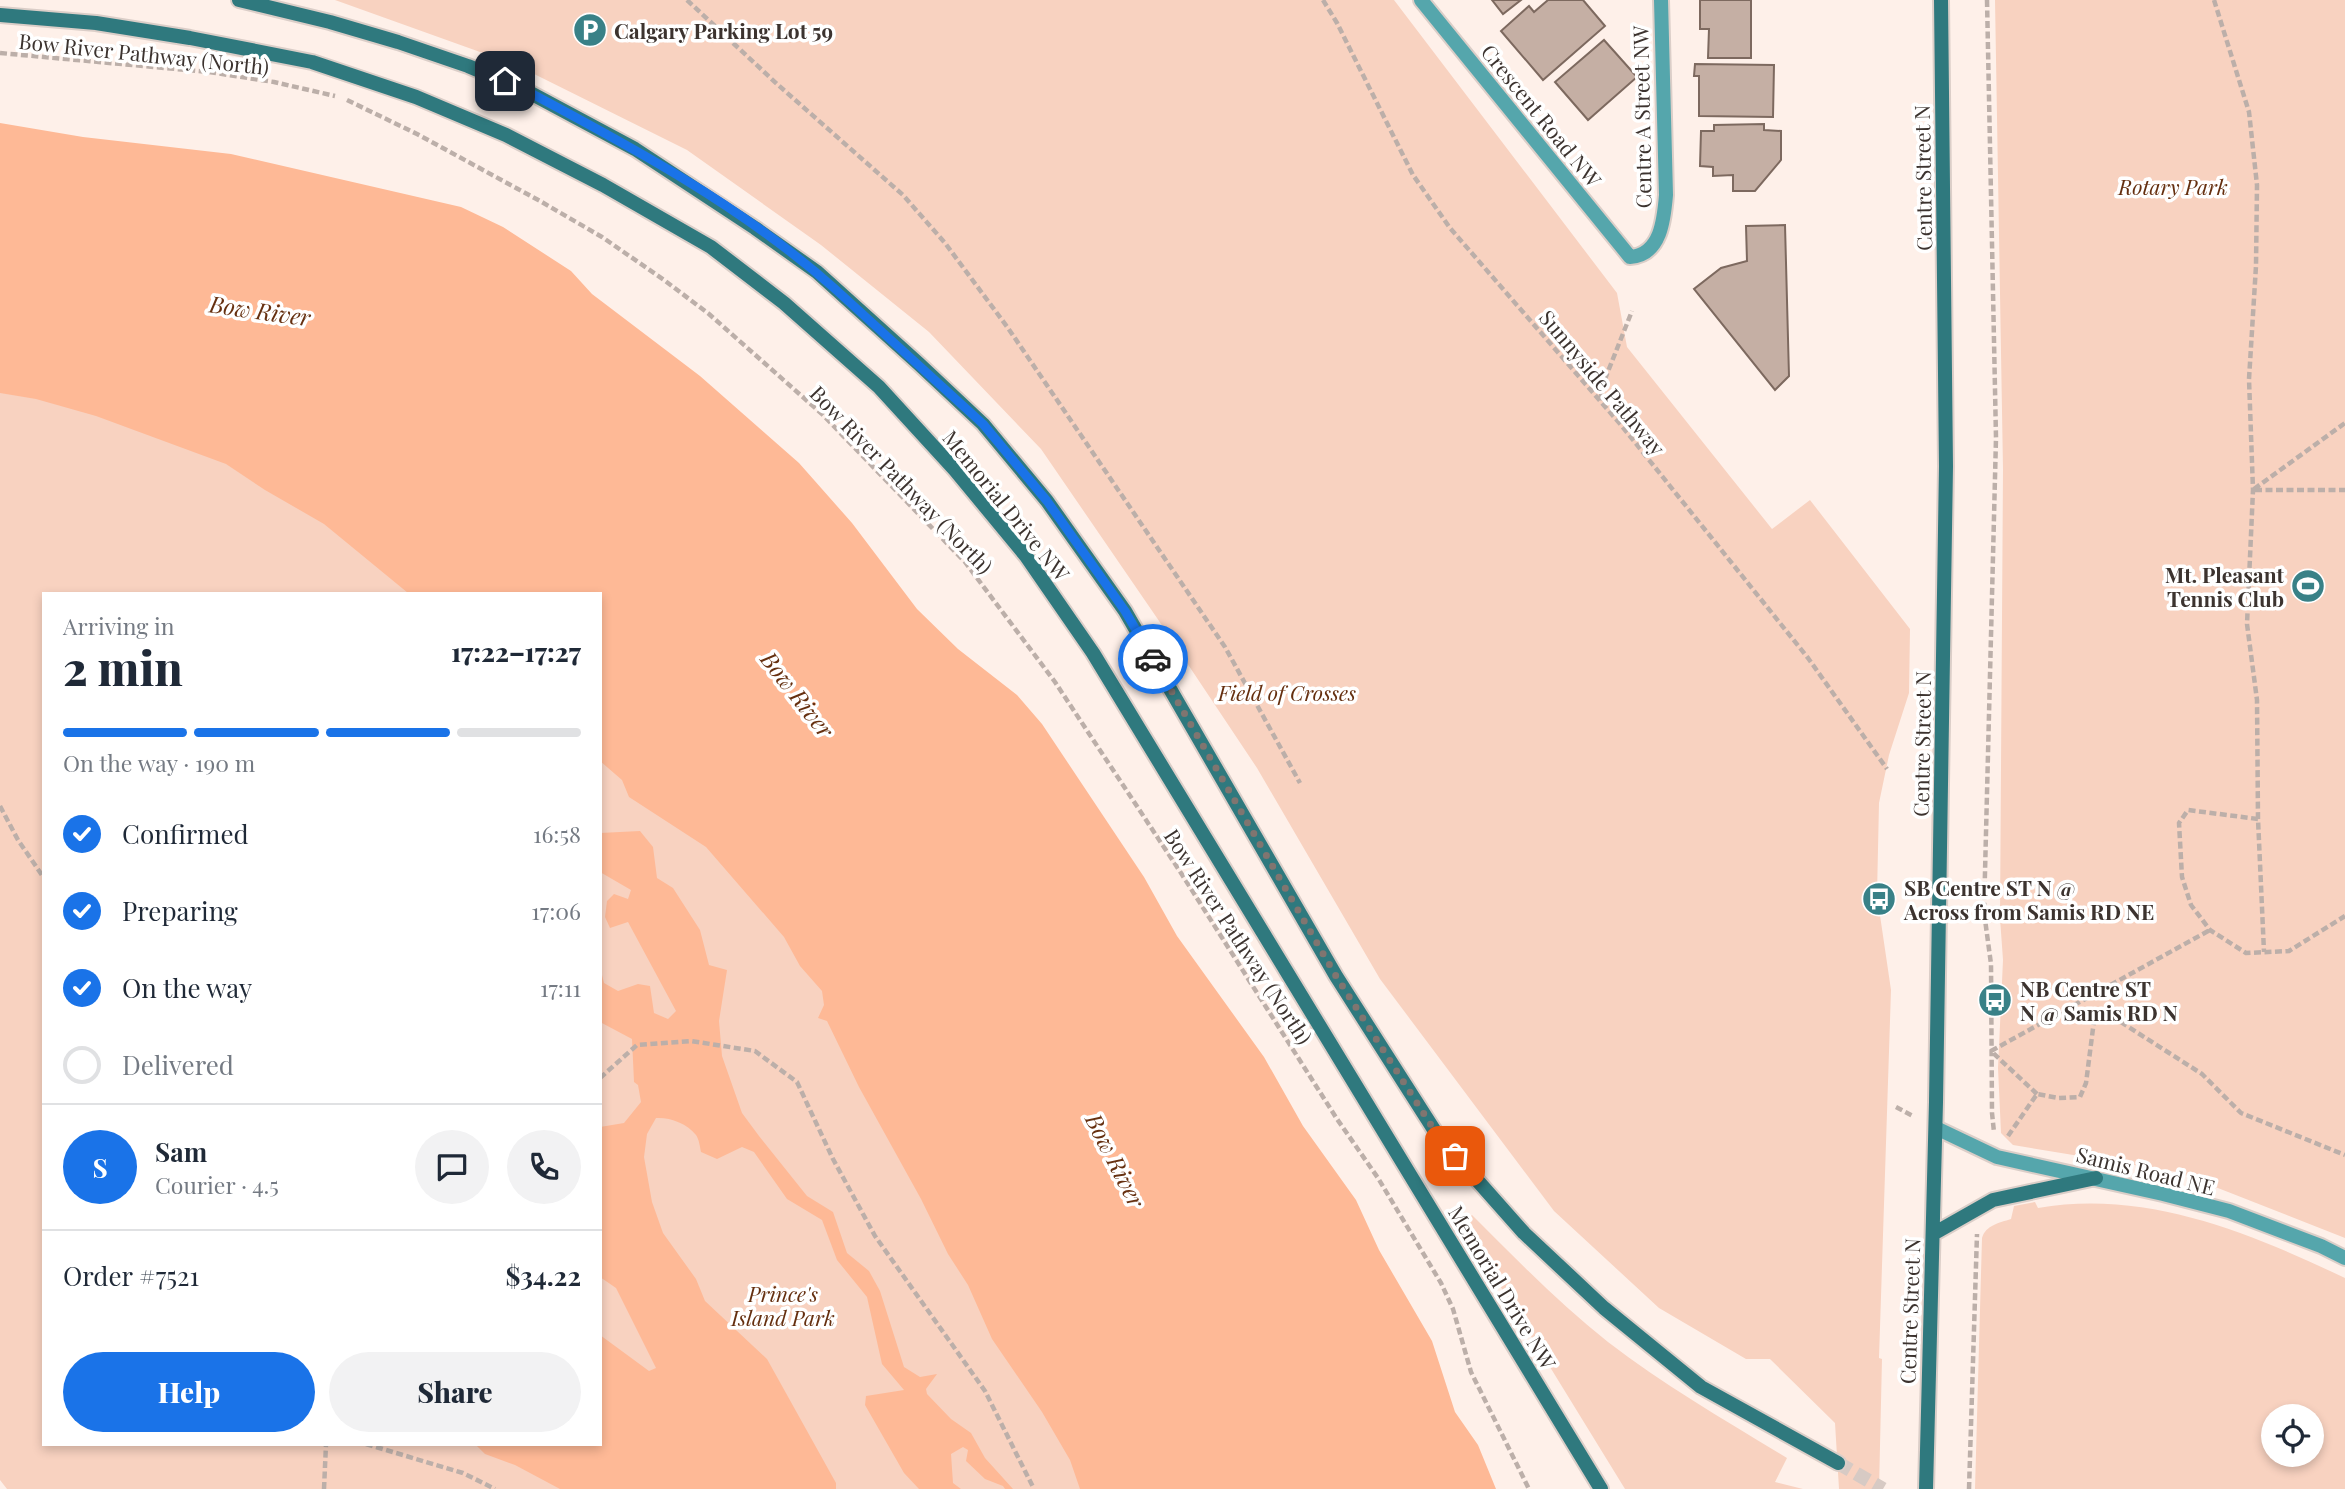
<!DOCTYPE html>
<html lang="en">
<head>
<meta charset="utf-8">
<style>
	:root { --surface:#fff; --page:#f2f2f3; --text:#1f2937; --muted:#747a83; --line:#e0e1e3; --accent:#1a73e8 }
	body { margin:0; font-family:"Playfair Display",serif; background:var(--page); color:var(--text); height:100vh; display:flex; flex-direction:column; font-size:26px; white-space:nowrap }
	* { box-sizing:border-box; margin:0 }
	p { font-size:23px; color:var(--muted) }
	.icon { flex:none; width:38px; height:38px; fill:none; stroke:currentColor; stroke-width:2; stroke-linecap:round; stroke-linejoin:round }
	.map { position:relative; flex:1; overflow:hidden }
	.details { position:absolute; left:42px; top:592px; width:560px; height:854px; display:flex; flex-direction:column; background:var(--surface); border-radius:0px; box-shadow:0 4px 10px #0003 }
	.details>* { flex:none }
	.fabs { position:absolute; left:2261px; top:1404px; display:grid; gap:14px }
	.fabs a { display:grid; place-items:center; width:63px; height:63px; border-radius:50%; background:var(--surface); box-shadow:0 4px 10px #0003; font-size:35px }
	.pin { position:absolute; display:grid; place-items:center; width:60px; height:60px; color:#fff; margin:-30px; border-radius:14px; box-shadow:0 4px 10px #0006 }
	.courier { position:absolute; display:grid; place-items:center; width:70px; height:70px; margin:-35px; border:5px solid #1a73e8; border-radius:50%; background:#fff; color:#222; box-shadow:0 2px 9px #0007 }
	.head em { font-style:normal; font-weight:800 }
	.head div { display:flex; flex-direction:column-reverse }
	.head { display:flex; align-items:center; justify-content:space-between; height:119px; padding:0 21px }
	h1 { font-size:46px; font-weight:800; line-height:52px }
	.bar { display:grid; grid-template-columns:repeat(4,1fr); gap:10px 7px; align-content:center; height:84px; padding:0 21px }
	.bar i { height:9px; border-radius:5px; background:var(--line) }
	.bar .active { background:var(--accent) }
	.bar p { grid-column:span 4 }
	.line { display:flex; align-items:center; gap:18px; padding:0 21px; border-top:2px solid var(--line) }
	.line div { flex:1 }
	.round { display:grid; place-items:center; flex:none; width:74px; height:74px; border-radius:37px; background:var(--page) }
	ol { padding:0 21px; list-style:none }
	li { display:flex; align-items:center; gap:21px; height:77px }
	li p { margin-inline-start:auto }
	li .icon { padding:7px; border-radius:50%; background:var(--accent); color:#fff; stroke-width:4 }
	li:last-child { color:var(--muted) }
	li i { width:38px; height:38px; border:4px solid var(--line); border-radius:50% }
	.primary-button { display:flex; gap:14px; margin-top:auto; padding:14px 21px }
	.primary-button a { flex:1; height:80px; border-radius:42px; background:var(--accent); color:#fff; font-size:28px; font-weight:800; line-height:80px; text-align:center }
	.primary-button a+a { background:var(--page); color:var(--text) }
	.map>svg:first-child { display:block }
	.green { fill:#f8d2c0; fill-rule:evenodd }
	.water { fill:#feb996 }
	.building { fill:#c5afa4; stroke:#7d695f; stroke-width:2 }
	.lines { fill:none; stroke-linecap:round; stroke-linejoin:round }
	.secondary-tunnel { stroke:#d7cac4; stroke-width:14; stroke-dasharray:14 7; stroke-linecap:butt }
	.minor-casing { stroke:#dbcec8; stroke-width:18 }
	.secondary-casing { stroke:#dbcec8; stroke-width:18 }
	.path { stroke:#bcafa9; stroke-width:4.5; stroke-dasharray:7 3.5; stroke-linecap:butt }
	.minor { stroke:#55a6ac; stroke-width:14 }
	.secondary { stroke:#2f797e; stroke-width:14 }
	.done { stroke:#807570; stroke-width:7; stroke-dasharray:0 12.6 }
	.route { stroke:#1a73e8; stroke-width:9 }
	.labels { text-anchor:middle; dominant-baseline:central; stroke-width:7; stroke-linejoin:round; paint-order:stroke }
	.poi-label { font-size:21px; font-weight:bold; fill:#3c332f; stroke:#fff; text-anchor:start }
	.street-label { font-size:21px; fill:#3c332f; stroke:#fff }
	.park-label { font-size:21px; font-style:italic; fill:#652f0f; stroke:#fff }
	.water-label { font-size:23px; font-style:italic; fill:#663010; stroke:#fff }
</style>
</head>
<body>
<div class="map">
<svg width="2345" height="1489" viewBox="0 0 2345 1489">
	<rect width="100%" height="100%" fill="#fef0e9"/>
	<path class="green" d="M 335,0 L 1394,0 L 1617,293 L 1627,347 L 1772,529 L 1810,500 L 1910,629 L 1909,693 L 1889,755 L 1879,803 L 1877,895 L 1891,990 L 1879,1358 L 1882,1359 L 1879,1489 L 1839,1489 L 1835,1423 L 1770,1359 L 1746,1359 L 1659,1308 L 1554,1211 L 1380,979 L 1257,768 L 1157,618 L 1041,449 L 929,332 L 821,245 L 687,150 L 516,65 Z
		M 1995,0 L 2345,0 L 2345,1238 L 2177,1172 L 2013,1145 L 2001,1133 L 1998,1068 L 2003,960 L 2000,918 L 2003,469 Z
		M 0,385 L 234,457 L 438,593 L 44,593 L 44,1444 L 600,1444 L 600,753 L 712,840 L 833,989 L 1102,1489 L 7,1489 L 0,1480 Z
		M 2035,1202 L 2038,1208 C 2146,1189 2250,1233 2345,1278 L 2345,1489 L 1975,1489 L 1982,1238 C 1986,1225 1999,1223 2011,1219 L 2014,1206 ZM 2273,1416 L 2312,1416 L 2312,1454 L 2273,1454 Z
		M 1472,1215 C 1516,1259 1559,1303 1608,1342 C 1664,1385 1726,1421 1787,1458 L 1775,1482 L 1803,1489 L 1625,1489 L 1462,1224 Z"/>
	<path class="water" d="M 0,123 L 83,137 L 231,154 L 461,207 L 503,227 L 571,271 L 592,294 L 700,376 L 799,463 L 852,523 L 917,609 L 958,649 L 1017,695 L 1042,724 L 1144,877 L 1177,936 L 1264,1057 L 1303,1126 L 1356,1200 L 1379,1250 L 1432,1341 L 1455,1412 L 1478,1445 L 1496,1489 L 1080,1489 L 1070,1460 L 1042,1412 L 992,1339 L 968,1285 L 948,1254 L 921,1199 L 859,1087 L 827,1021 L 818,1018 L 824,1005 L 822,991 L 800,966 L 784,937 L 706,847 L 629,797 L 622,780 L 600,761 L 600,593 L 408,593 L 324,524 L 265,490 L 226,464 L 96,416 L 36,399 L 0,393 Z
		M 640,831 L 653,847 L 657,878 L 673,888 L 700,930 L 709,965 L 727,970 L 719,1021 L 722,1056 L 742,1113 L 759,1136 L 807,1196 L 833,1212 L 847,1253 L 869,1271 L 880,1291 L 904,1367 L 920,1377 L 937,1374 L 926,1389 L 927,1394 L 951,1419 L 971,1433 L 985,1458 L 1013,1489 L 1005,1489 L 1003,1486 L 985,1479 L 966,1461 L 968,1450 L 963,1447 L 951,1454 L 953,1483 L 961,1489 L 919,1489 L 904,1473 L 865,1405 L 866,1396 L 904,1390 L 882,1364 L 867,1297 L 837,1260 L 822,1220 L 787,1199 L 754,1152 L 742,1147 L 717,1159 L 701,1152 C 700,1147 699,1139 696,1135 C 687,1123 669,1117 656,1118 L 647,1134 L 644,1157 L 652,1202 L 663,1233 L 696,1279 L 705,1301 L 767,1359 L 836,1483 L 836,1489 L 560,1489 L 515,1465 L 485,1454 L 475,1444 L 600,1444 L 600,1335 L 649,1371 L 656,1368 L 616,1288 L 600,1277 L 600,1127 L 624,1123 L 641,1102 L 638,1085 L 634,1082 L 632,1039 L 600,1022 L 600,967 L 604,983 L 618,991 L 638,984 L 650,986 L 654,1013 L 668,1019 L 676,1011 L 628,922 L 610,928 L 605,917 L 607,901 L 614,894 L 628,899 L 631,890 L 600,872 L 600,833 Z"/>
	<path class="building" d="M 1492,0 L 1521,0 L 1503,14 Z
		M 1548,0 L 1583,0 L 1605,26 L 1543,80 L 1501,31 L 1529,6 L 1534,12 Z
		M 1700,0 L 1751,0 L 1751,58 L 1708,58 L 1709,29 L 1700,29 Z
		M 1604,40 L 1637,77 L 1588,120 L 1555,82 Z
		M 1695,64 L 1774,65 L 1773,117 L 1699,116 L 1699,76 L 1694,76 Z
		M 1764,124 L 1764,130 L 1781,131 L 1781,160 L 1755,191 L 1733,191 L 1733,175 L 1713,176 L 1713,167 L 1700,166 L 1701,131 L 1714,131 L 1714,125 Z
		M 1785,225 L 1789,376 L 1775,390 L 1694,289 L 1721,268 L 1747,261 L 1746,226 Z"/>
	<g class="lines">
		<path class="secondary-tunnel" d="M 1838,1463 L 1883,1489"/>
		<g class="minor-casing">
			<path id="minor" d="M 1421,0 L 1630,257 C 1661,255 1664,219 1666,195 L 1661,0
				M 1936,1128 L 1997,1157 L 2163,1194 L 2229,1211 L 2321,1246 L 2345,1258"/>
		</g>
		<g class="secondary-casing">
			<path id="secondary" d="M 239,0 L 330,22 L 398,42 L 468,66 L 523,89 L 635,149 L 755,228 L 817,272 L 919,364 L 983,424 L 1047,501 L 1125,611 L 1336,976 L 1438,1136 L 1524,1233 L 1604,1308 L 1701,1387 L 1838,1463
				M 0,15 L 96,23 L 190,38 L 312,62 L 416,97 L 506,135 L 603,185 L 711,247 L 784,303 L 879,387 L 955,470 L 1026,556 L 1093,653 L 1601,1489
				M 1933,1234 L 1993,1200 L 2096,1178
				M 1926,1489 L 1936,1102 L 1946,466 L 1941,0"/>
		</g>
		<path class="path" d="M 687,0 L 777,84 L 903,195 L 945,243 L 1008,328 L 1225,647 L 1300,783
			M 1323,0 L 1337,23 L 1413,175 L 1450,228 L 1621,425 L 1808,658 L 1887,769
			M 1987,0 L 1996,438 L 1984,912 L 1991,964 L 1992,1113 L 1994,1132
			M 2214,0 L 2249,112 L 2257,185 L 2256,266 L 2249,379 L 2253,490 L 2247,624 L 2257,700 L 2258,819 L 2264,952
			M 0,53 L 209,72 L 274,82 L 335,96
			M 347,100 L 417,134 L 540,201 L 602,237 L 664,280 L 709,314 L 822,414 L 965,562 L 1055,682 L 1181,873 L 1337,1119 L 1378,1178 L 1441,1283 L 1453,1309 L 1471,1372 L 1529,1489
			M 1600,400 L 1605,379 L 1632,311
			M 2254,489 L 2345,423
			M 2255,490 L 2345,490
			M 0,806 L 18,840 L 44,878
			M 2258,819 L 2188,810 L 2179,823 L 2182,877 L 2191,905 L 2210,930 L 2246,953 L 2289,951 L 2345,916
			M 600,1078 L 637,1045 L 691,1041 L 755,1051 L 797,1082 L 833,1159 L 875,1236 L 985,1391 L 1034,1489
			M 2037,1094 L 1991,1051 L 2210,930
			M 1896,1107 L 1913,1116
			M 2008,1136 L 2037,1094 L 2058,1098 L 2080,1097 L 2086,1083 L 2095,1013 L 2102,1010 L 2202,1074 L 2241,1113 L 2345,1155
			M 366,1444 L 463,1473 L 495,1489
			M 324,1489 L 326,1444
			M 1969,1489 L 1977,1234"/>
		<use href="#minor" class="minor"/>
		<use href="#secondary" class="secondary"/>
	</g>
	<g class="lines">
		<path class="done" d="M 1153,659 L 1336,976 L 1438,1136 L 1455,1156"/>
		<path class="route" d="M 505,81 L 523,89 C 630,146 742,206 834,288 L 983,424 L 1047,501 L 1125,611 L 1153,659"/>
	</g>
	<defs>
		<g id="parking-disc" transform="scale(1.75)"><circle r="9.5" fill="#398187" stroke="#fff"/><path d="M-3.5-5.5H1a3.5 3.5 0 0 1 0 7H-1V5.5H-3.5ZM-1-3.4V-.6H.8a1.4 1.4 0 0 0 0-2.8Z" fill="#fff"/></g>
		<g id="stadium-disc" transform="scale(1.75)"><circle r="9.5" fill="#398187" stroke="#fff"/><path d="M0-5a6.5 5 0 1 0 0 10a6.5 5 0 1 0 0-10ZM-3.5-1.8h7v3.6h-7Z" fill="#fff"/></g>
		<g id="bus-disc" transform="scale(1.75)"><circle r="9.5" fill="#398187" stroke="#fff"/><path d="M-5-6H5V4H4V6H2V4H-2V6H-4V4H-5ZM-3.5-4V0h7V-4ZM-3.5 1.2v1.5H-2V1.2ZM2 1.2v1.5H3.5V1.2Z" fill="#fff"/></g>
	</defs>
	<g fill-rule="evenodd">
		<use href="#parking-disc" x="590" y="30"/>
		<use href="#stadium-disc" x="2308" y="586"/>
		<use href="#bus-disc" x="1879" y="899"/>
		<use href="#bus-disc" x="1995" y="1000"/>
	</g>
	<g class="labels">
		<g class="poi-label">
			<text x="614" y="30">Calgary Parking Lot 59</text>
			<text x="2284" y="574" text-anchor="end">Mt. Pleasant<tspan x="2284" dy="24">Tennis Club</tspan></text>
			<text x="1904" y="887">SB Centre ST N @<tspan x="1904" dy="24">Across from Samis RD NE</tspan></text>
			<text x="2020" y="988">NB Centre ST<tspan x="2020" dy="24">N @ Samis RD N</tspan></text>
		</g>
		<g class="street-label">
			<text transform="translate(144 53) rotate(6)">Bow River Pathway (North)</text>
			<text transform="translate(1542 115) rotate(51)">Crescent Road NW</text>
			<text transform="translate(1641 117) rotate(-91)">Centre A Street NW</text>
			<text transform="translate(1922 178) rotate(-91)">Centre Street N</text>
			<text transform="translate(1603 382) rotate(50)">Sunnyside Pathway</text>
			<text transform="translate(902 479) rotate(46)">Bow River Pathway (North)</text>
			<text transform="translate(1007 505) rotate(51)">Memorial Drive NW</text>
			<text transform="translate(1921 744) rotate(-89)">Centre Street N</text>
			<text transform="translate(1239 936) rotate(57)">Bow River Pathway (North)</text>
			<text transform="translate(2146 1170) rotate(14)">Samis Road NE</text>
			<text transform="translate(1503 1287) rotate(59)">Memorial Drive NW</text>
			<text transform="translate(1909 1311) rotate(-88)">Centre Street N</text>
		</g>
		<g class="park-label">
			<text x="2173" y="186">Rotary Park</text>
			<text x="1287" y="692">Field of Crosses</text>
			<text x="783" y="1293">Prince's<tspan x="783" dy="24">Island Park</tspan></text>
		</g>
		<g class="water-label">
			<text transform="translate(260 310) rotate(8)">Bow River</text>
			<text transform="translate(798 694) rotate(52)">Bow River</text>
			<text transform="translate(1116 1160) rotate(63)">Bow River</text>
		</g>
	</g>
</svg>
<div class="fabs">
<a><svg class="icon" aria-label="locate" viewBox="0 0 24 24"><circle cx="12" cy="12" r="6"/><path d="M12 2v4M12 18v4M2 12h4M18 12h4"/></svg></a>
</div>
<div class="pin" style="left:1455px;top:1156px;background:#ea580c"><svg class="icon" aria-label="bag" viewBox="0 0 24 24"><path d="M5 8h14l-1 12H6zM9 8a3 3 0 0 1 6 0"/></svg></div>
<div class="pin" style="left:505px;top:81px;background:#1f2937"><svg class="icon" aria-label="home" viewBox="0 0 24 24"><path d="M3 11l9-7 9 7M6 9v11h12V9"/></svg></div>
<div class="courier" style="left:1153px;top:659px"><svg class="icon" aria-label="car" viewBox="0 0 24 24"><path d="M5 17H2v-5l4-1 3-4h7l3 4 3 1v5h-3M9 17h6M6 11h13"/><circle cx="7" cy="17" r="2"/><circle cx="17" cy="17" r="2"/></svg></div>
<section class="details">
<div class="head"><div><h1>2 min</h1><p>Arriving in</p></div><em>17:22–17:27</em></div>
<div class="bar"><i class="active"></i><i class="active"></i><i class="active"></i><i></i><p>On the way · 190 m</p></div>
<ol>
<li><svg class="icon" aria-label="check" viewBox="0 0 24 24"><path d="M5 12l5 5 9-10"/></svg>Confirmed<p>16:58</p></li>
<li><svg class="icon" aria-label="check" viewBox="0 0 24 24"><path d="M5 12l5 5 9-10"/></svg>Preparing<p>17:06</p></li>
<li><svg class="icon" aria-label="check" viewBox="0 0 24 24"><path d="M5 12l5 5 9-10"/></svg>On the way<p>17:11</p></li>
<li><i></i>Delivered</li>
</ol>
<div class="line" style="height:126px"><b class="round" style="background:var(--accent);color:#fff">S</b><div><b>Sam</b><p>Courier · 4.5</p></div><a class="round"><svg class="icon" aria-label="chat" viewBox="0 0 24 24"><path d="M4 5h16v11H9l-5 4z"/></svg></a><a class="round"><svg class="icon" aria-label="phone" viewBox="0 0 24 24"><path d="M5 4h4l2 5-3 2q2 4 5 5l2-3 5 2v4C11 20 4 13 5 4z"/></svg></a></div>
<div class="line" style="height:91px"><div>Order #7521</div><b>$34.22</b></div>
<div class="primary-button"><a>Help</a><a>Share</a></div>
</section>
</div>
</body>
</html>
